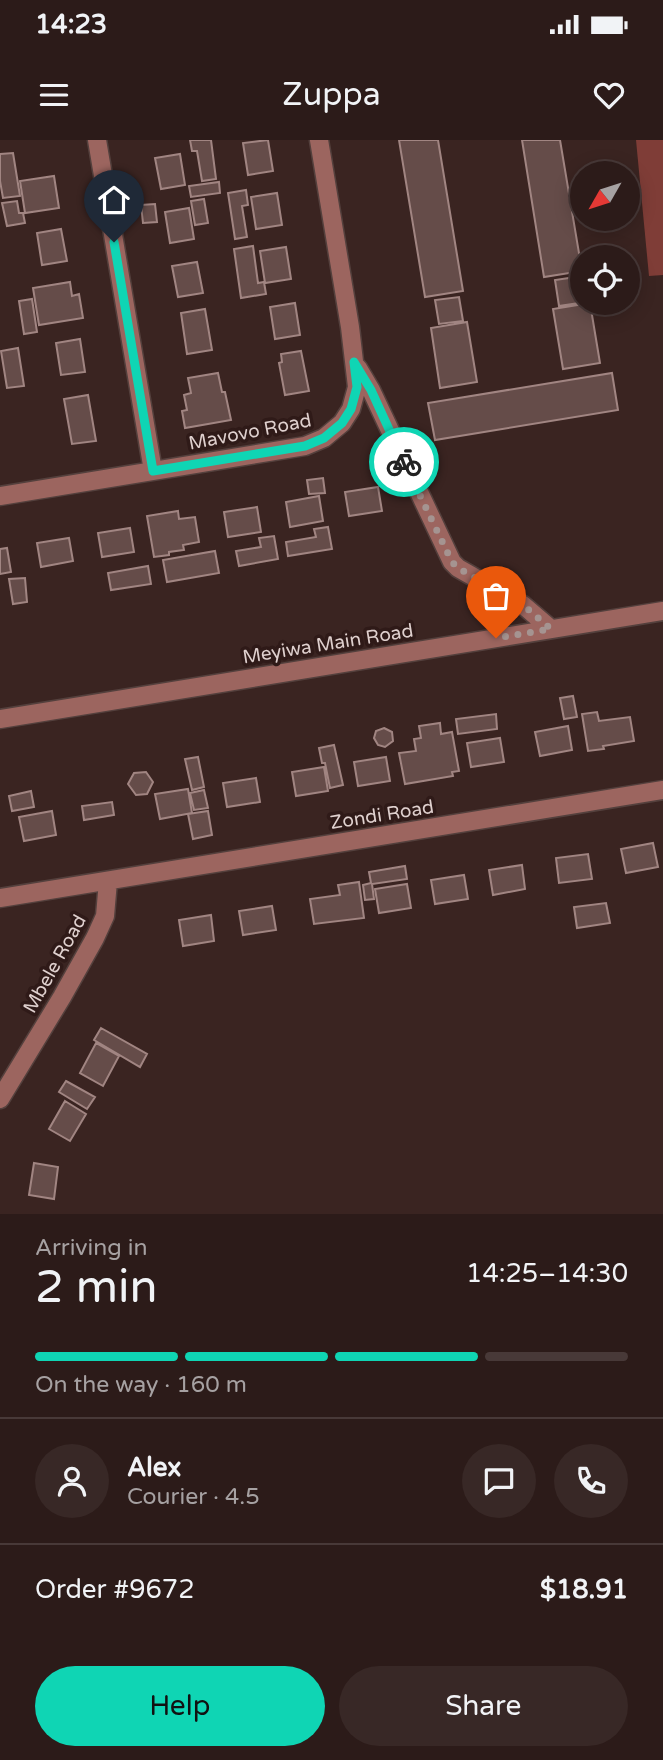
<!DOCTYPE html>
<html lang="en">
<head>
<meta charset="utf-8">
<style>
	:root { --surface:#2c1b19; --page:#382826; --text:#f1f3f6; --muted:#a6a1a2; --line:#483938; --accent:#0fd5b4 }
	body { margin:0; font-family:"Varela Round",sans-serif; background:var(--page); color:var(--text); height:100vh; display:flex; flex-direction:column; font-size:26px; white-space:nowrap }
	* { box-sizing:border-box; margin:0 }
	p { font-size:23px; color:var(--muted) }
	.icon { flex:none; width:38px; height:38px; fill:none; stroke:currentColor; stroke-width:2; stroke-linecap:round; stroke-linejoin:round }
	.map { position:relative; height:1074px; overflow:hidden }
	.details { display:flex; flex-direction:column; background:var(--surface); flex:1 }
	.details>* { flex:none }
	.needle { width:46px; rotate:231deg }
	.controls { position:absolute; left:570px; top:21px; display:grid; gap:14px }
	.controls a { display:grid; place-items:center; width:70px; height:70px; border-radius:50%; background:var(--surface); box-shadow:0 4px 18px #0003,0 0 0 2px var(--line); font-size:35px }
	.pin { position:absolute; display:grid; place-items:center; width:60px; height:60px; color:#fff; margin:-72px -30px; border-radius:50% 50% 50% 0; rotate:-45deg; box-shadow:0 0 7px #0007 }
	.pin .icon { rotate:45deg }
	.courier { position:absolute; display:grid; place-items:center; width:70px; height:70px; margin:-35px; border:5px solid #0fd5b4; border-radius:50%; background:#fff; color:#222; box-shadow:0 2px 9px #0007 }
	.head em { font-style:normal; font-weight:600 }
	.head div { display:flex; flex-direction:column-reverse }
	.head { display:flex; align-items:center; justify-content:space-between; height:119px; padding:0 35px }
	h1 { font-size:46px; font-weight:600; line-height:52px }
	.bar { display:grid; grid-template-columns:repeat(4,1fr); gap:10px 7px; align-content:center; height:84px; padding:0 35px }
	.bar i { height:9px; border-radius:5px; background:var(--line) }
	.bar .on { background:var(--accent) }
	.bar p { grid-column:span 4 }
	.line { display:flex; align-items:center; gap:18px; padding:0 35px; border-top:2px solid var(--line) }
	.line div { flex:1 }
	.round { display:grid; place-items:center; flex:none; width:74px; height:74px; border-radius:37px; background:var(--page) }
	.primary-button { display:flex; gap:14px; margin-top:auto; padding:14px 35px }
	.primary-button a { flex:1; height:80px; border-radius:42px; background:var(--accent); color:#111; font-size:28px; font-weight:600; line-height:80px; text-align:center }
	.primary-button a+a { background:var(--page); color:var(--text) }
	.status { display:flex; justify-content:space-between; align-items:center; height:49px; padding:0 35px; background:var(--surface); direction:ltr }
	.status svg { height:19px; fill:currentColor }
	header { display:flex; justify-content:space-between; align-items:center; height:91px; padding:0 35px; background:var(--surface); font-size:32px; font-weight:600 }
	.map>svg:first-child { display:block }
	.green { fill:#7f3d37 }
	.building { fill:#654c49; stroke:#a18582; stroke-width:2 }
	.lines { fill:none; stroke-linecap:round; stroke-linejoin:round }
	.minor-casing { stroke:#54403d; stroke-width:21 }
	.minor { stroke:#9c655f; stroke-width:18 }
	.done { stroke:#a59491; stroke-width:7; stroke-dasharray:0 12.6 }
	.route { stroke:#0fd5b4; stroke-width:9 }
	.labels { text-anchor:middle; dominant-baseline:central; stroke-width:7; stroke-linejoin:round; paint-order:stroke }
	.street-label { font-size:19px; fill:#dfd0ce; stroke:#2f1a18 }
</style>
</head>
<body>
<div class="status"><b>14:23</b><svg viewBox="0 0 49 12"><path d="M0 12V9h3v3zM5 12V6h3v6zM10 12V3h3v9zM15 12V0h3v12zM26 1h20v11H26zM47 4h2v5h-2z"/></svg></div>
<header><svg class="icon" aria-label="menu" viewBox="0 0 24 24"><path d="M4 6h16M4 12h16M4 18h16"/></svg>Zuppa<svg class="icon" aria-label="heart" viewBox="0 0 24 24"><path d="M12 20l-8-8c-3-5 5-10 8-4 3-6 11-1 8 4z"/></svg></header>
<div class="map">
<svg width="663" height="1074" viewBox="0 0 663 1074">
	<rect width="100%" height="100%" fill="#3a2421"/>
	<path class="green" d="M 636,0 L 663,0 L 663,135 L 649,136 Z"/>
	<path class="building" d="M 190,0 L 211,0 L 216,39 L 202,41 L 197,11 L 192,11 Z
		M 268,0 L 273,31 L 248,35 L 243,3 Z
		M 399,0 L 438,0 L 463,151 L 425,157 Z
		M 522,0 L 560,0 L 582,131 L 544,137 Z
		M 13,13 L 20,56 L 3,58 L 0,41 L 0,14 Z
		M 180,14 L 185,45 L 161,49 L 155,18 Z
		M 54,36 L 59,68 L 25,73 L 20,41 Z
		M 219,42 L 220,53 L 191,57 L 189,46 Z
		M 246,50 L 248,65 L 242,66 L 247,97 L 235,99 L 228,53 Z
		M 277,53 L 282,85 L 256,89 L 251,57 Z
		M 204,59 L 208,83 L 195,85 L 191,61 Z
		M 17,61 L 19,73 L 23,73 L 25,83 L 7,86 L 2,63 Z
		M 155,64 L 157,82 L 143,83 L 141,65 Z
		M 189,68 L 194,99 L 170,103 L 165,72 Z
		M 61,89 L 67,121 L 42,125 L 37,93 Z
		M 253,106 L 258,143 L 264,142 L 266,154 L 241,158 L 234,109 Z
		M 286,107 L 291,139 L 265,143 L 260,111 Z
		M 197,122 L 203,153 L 178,157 L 172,126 Z
		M 576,137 L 579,163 L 559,166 L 555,140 Z
		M 70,142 L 72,156 L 79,154 L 83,178 L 39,185 L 33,148 Z
		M 459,157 L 463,181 L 439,184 L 435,160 Z
		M 32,159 L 37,192 L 24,194 L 19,161 Z
		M 295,163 L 300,195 L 275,199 L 270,167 Z
		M 590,163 L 600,223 L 563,229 L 553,169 Z
		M 205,169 L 212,210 L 187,214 L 181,173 Z
		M 467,182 L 477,242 L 440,248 L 431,188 Z
		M 80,199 L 85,232 L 61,235 L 56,203 Z
		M 18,208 L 24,246 L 7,248 L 1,211 Z
		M 301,211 L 309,251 L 285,255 L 279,223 L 282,222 L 281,214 Z
		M 218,233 L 222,252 L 225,252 L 231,280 L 185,288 L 182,271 L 187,270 L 184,255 L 191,253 L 188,238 Z
		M 612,233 L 618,270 L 435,300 L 428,263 Z
		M 88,255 L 96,301 L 72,304 L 64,259 Z
		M 323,338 L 325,353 L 309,354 L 307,340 Z
		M 378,347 L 382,371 L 349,376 L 345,352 Z
		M 319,356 L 323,381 L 290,387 L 286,362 Z
		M 257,367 L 261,392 L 228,397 L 224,372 Z
		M 178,371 L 179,379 L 195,377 L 199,402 L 183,405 L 184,410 L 169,412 L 169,415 L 154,417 L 147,376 Z
		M 328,387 L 332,409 L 288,416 L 286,402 L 316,397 L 314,389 Z
		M 130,388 L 134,412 L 102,417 L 98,393 Z
		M 274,396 L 278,419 L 239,426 L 236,411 L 261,407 L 259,398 Z
		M 69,398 L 73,421 L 41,427 L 37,403 Z
		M 7,408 L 11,432 L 0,434 L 0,409 Z
		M 215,411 L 219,433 L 167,442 L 163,420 Z
		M 148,426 L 151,444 L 111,450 L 108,433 Z
		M 25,438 L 27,462 L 13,464 L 9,439 Z
		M 573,556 L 577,577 L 564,579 L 560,558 Z
		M 597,572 L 599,581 L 630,577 L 634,601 L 603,606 L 604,609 L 588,611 L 582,574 Z
		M 496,574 L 497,589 L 458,594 L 456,579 Z
		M 440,583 L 441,594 L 452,592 L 459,631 L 452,632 L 453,636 L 405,644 L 399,613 L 416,611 L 414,599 L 421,598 L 419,586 Z
		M 568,586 L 572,610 L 540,616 L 535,592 Z
		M 384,588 L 392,592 L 393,601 L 385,607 L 378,605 L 374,598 L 376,591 Z
		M 500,598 L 504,622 L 471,627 L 467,603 Z
		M 334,605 L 343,645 L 330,648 L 325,623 L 322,623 L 319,608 Z
		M 198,617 L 204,647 L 192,650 L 185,619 Z
		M 386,617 L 390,641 L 358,646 L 354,622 Z
		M 324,627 L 328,651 L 296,656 L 292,632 Z
		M 146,632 L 153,642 L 147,654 L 136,655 L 128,644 L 134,633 Z
		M 256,638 L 260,662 L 227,667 L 223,643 Z
		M 188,649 L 192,673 L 160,679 L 155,654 Z
		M 204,650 L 208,668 L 194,670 L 190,653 Z
		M 31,651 L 34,667 L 12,671 L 9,656 Z
		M 112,662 L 114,675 L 84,680 L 82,666 Z
		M 52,671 L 56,695 L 24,701 L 19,677 Z
		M 208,671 L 212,695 L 193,699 L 188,674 Z
		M 653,703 L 658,727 L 626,733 L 621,709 Z
		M 588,714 L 592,739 L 559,743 L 556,718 Z
		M 522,725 L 525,749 L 493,755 L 489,730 Z
		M 405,726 L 407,739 L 372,744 L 374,759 L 365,760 L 363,745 L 371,743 L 369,732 Z
		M 464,735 L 468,759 L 435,764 L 431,740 Z
		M 359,742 L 364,778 L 314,784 L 310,759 L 340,755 L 338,745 Z
		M 407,744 L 411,768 L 379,773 L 375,749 Z
		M 606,763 L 610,783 L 577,788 L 574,767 Z
		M 272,766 L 276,790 L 243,795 L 239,771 Z
		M 211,775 L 214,801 L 183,806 L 179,780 Z
		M 101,888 L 147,914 L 140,927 L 94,900 Z
		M 96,903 L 119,916 L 103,946 L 80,933 Z
		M 66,941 L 95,957 L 87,969 L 59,952 Z
		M 65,961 L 86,974 L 70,1001 L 49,989 Z
		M 34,1023 L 58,1027 L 54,1059 L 29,1055 Z"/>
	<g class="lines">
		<g class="minor-casing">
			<path id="minor" d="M 97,0 L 153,331
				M 358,228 L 371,250 L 452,422 L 458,428 L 523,465 L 551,489
				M 0,356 L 305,306 L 324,298 L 342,283 L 351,269 L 357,247 L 350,187 L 319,0
				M 0,579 L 663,471
				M 0,758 L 663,650
				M 0,959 L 62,857 L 95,798 L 105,776 L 108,741"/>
		</g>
		<use href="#minor" class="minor"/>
	</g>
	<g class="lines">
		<path class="done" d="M 404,322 L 452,422 L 458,428 L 523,465 L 551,489 L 496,498"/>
		<path class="route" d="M 114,102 L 153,331 L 305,306 L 324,298 L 342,283 L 351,269 L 357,247 L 354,222 L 371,250 L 404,322"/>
	</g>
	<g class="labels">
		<g class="street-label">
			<text transform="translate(250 292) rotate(-11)">Mavovo Road</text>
			<text transform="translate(328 504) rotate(-9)">Meyiwa Main Road</text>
			<text transform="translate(382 675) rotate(-9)">Zondi Road</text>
			<text transform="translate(55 824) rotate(-61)">Mbele Road</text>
		</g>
	</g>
</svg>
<div class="controls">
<a><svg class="needle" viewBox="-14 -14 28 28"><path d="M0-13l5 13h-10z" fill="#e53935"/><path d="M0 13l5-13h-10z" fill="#a6a1a2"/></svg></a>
<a><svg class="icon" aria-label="locate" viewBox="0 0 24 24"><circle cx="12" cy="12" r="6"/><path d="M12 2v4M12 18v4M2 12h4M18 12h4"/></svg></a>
</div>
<div class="pin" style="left:496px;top:498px;background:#ea580c"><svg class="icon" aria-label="bag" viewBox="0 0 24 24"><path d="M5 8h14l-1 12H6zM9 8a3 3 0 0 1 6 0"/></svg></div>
<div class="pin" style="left:114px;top:102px;background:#1f2937"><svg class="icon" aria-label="home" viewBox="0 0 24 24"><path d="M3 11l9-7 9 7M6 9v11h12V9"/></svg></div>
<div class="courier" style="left:404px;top:322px"><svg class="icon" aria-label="bike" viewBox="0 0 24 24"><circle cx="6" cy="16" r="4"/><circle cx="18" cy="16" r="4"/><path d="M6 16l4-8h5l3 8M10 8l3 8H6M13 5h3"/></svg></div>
</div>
<section class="details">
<div class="head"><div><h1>2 min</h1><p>Arriving in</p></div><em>14:25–14:30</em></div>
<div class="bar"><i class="on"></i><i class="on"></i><i class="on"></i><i></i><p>On the way · 160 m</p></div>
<div class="line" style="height:126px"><a class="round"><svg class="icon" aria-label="person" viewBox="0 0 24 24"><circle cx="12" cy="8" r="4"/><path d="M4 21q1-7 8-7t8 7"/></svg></a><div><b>Alex</b><p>Courier · 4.5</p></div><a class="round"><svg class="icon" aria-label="chat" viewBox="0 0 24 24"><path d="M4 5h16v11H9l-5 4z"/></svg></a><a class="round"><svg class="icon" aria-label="phone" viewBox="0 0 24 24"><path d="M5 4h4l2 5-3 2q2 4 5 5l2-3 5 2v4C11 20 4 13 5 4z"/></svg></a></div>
<div class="line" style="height:91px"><div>Order #9672</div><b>$18.91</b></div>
<div class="primary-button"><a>Help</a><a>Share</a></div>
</section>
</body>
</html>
